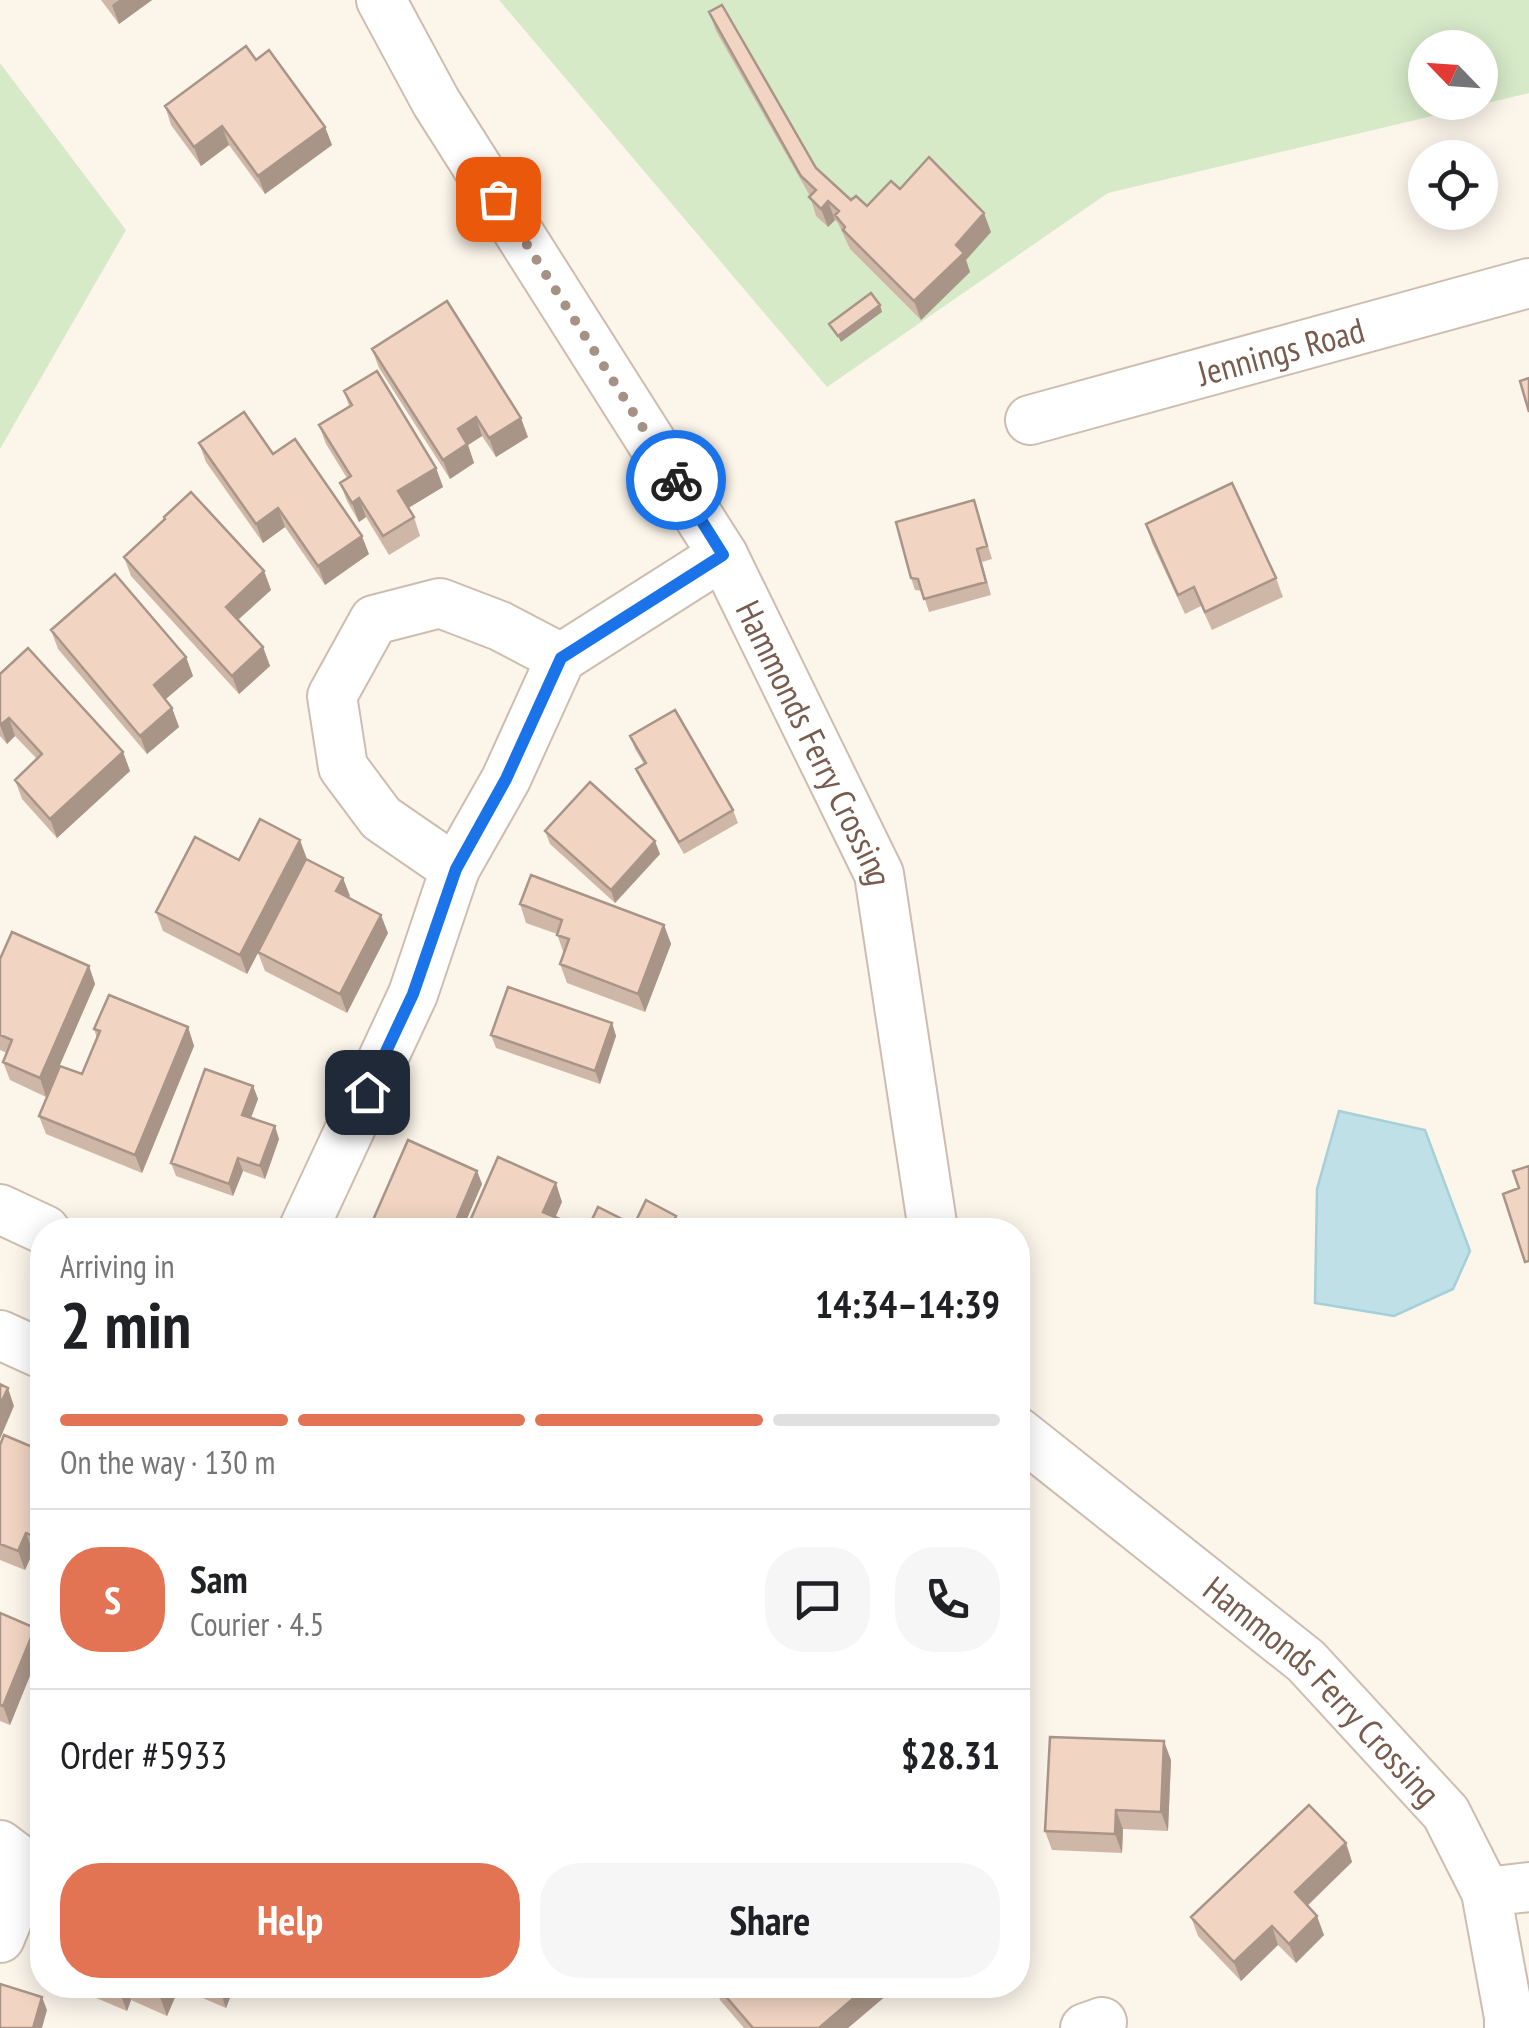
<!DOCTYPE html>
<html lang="en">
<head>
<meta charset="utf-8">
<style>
	:root { --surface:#fff; --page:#f6f6f6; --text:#202124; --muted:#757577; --line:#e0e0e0; --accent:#e27353 }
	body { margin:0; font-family:"PT Sans Narrow",sans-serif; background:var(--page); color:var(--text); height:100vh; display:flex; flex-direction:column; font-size:38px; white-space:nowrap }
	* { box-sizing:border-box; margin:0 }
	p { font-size:32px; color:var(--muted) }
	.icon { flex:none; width:55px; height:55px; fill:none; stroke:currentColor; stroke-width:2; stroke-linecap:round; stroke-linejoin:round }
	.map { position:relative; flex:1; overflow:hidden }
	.drawer { position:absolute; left:30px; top:1218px; width:1000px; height:780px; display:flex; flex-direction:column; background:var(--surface); border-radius:40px; box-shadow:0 5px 25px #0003 }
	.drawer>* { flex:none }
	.needle { width:65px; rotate:295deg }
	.buttons { position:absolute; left:1408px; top:30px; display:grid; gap:20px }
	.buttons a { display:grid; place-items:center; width:90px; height:90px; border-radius:50%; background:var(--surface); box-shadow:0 5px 25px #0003; font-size:50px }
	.pin { position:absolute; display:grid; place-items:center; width:85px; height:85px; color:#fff; margin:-42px; border-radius:20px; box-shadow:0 5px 15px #0006 }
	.courier { position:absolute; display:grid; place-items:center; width:100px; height:100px; margin:-50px; border:8px solid #1a73e8; border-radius:50%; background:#fff; color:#222; box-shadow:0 2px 12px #0007 }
	.headline em { font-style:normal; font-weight:600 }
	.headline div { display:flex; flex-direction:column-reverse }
	.headline { display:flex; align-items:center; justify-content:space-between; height:170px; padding:0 30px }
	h1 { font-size:65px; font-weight:600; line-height:75px }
	.bar { display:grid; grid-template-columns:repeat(4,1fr); gap:15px 10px; align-content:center; height:120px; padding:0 30px }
	.bar i { height:12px; border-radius:8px; background:var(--line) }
	.bar .current { background:var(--accent) }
	.bar p { grid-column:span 4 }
	.line { display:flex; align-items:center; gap:25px; padding:0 30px; border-top:2px solid var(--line) }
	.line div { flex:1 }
	.round { display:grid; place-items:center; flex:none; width:105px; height:105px; border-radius:40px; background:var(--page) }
	.cta { display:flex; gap:20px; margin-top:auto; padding:20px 30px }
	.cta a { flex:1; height:115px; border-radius:40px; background:var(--accent); color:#fff; font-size:40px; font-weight:600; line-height:115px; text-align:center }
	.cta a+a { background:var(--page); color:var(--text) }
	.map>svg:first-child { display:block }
	.green { fill:#d6eac8; fill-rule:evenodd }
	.water { fill:#bee0e6; stroke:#a5d0d8; stroke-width:2.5 }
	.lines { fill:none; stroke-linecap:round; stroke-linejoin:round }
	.minor-casing { stroke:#cebdaf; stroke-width:52 }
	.minor { stroke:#fff; stroke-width:48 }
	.wall { fill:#cfb7a7 }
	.shaded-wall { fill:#a99588 }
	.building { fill:#f1d5c2; stroke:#a99588; stroke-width:2.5 }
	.done { stroke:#a69284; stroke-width:10; stroke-dasharray:0 18 }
	.route { stroke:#1a73e8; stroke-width:12 }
	.labels { text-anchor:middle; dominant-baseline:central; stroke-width:9; stroke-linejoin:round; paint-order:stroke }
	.street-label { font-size:35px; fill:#775c4d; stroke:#fff9f1 }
</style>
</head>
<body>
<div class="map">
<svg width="1529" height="2028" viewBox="0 0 1529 2028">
	<rect width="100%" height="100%" fill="#fcf5ea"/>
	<path class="green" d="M 499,0 L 1529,0 L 1529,93 L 1108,193 L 827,387 ZM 1425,48 L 1480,48 L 1480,102 L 1425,102 Z
		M 0,63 L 126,230 L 0,449 Z"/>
	<path class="water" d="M 1339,1111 L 1425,1130 L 1470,1251 L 1453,1289 L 1394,1316 L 1315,1303 L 1317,1189 Z"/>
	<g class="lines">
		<g class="minor-casing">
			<g id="minor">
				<path id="s1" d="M 381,0 L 436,102 L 723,555 L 879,874 L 933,1230"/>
				<path id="s2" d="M 1030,420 L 1529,283"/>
				<path d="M 455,869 L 381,818 L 343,767 L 332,696 L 374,620 L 440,603 L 500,626 L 561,658"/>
				<path d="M 0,1209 L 45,1230"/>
				<path d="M 303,1230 L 413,994 L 455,869 L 506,779 L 561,658 L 723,555"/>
				<path d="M 0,1335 L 42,1354"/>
				<path id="s3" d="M 1018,1432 L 1306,1661 L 1446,1813 L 1486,1892 L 1509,2017 L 1509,2028"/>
				<path d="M 0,1845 L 29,1867 L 0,1938"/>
				<path d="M 1486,1892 L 1529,1887"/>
				<path d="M 1085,2028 L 1102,2022"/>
			</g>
		</g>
		<use href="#minor" class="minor"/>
	</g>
	<path class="wall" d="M 101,0 L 152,0 L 119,24 Z
		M 709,12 L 816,168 L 851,200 L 867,206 L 900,189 L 991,232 L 966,260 L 970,272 L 921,320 L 850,249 L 838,223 L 835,220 L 828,227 L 816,216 L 810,196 L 716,31 Z
		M 256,60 L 325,127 L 332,145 L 265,194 L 229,145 L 201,166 L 171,125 L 165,106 Z
		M 372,349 L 528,437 L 496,457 L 482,436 L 468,445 L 474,463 L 450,479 L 379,368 Z
		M 344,391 L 436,468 L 443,487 L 408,508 L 414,517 L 420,536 L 389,555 L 366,517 L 359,522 L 347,501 L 340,483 L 347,478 L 326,444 L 319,425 L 349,406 Z
		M 199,443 L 273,454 L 369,554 L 325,585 L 285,527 L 263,543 L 206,462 Z
		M 974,500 L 992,559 L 982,562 L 991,595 L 929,612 L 922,591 L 915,590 L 911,578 Z
		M 1146,524 L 1276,578 L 1283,597 L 1212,630 L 1201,606 L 1185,614 L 1152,543 Z
		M 124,557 L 264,571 L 271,590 L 238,620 L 263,647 L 270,666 L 239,694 L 131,576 Z
		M 51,630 L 186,657 L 193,676 L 165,699 L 172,708 L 179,727 L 147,754 L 58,649 Z
		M 0,674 L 123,752 L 130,771 L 57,838 L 22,799 L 15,780 L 37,759 L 15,736 L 7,744 L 0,736 Z
		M 630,736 L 733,810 L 738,823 L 684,854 L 641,781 L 636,769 L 644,764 L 635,749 Z
		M 545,831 L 660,854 L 615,903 L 550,844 Z
		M 307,859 L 343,878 L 349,898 L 388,933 L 347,1013 L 265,971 L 258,953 L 247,974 L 163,931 L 156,912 L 239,860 Z
		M 520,904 L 664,925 L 671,944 L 645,1012 L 567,983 L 560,964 L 564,954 L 557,934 L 526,923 Z
		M 0,959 L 89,966 L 95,984 L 46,1097 L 10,1080 L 3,1062 L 7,1053 L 0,1050 Z
		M 612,1023 L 616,1036 L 600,1084 L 496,1048 L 491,1035 Z
		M 188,1027 L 194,1046 L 142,1173 L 46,1134 L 39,1116 L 82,1074 L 97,1038 L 94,1029 Z
		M 253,1086 L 258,1099 L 251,1118 L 279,1139 L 265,1179 L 243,1171 L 233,1196 L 176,1176 L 171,1163 Z
		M 477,1171 L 482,1184 L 462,1230 L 377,1230 L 373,1220 Z
		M 0,1445 L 42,1451 L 42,1556 L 33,1552 L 25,1570 L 0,1560 Z
		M 0,1613 L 35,1628 L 42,1646 L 10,1725 L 0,1721 Z
		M 1171,1760 L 1168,1831 L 1123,1829 L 1122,1853 L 1052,1850 L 1045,1831 Z
		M 1346,1843 L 1352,1862 L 1307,1905 L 1324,1935 L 1296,1963 L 1278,1945 L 1241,1981 L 1198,1936 L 1191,1917 Z
		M 74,1985 L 235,1985 L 226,2008 L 179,1988 L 167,2016 L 131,2000 L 127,2011 L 75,1989 Z
		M 715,1985 L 885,1985 L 888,1994 L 848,2028 L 744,2028 L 720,2000 Z"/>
	<path class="shaded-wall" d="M 119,0 L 152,0 L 119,24 L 112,5 Z
		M 222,126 L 229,145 L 201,166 L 194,147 Z
		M 325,127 L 332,145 L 265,194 L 258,176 Z
		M 828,201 L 835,220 L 828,227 L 821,209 Z
		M 984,213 L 991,232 L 966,260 L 970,272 L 921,320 L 914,301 L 956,245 Z
		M 880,305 L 882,312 L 841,342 L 838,336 Z
		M 476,417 L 482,436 L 468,445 L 474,463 L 450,479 L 443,460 L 458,429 Z
		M 521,418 L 528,437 L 496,457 L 489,438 Z
		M 436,468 L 443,487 L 405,510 L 398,491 Z
		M 359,498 L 366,517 L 359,522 L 352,503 Z
		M 278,508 L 285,527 L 263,543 L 256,524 Z
		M 362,536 L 369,554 L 325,585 L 318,566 Z
		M 264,571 L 271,590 L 232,625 L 226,607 Z
		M 263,647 L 270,666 L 239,694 L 232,676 Z
		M 186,657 L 193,676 L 160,704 L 154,685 Z
		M 172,708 L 179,727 L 147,754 L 140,736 Z
		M 9,718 L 15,736 L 7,744 L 0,725 Z
		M 123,752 L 130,771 L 57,838 L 50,819 Z
		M 300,840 L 307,859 L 247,974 L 240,955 Z
		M 655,841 L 660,854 L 615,903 L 611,890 Z
		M 343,878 L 350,896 L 343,910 L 336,891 Z
		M 381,915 L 388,933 L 347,1013 L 340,994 Z
		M 664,925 L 671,944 L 645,1012 L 638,994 Z
		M 89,966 L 95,984 L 46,1097 L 40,1078 Z
		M 612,1023 L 616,1036 L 600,1084 L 595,1071 Z
		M 188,1027 L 194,1046 L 142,1173 L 135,1155 Z
		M 253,1086 L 258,1099 L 247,1128 L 242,1115 Z
		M 275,1126 L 279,1139 L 265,1179 L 260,1166 Z
		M 238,1158 L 243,1171 L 233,1196 L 229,1184 Z
		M 477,1171 L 482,1184 L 462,1230 L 452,1230 Z
		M 556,1183 L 562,1202 L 550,1230 L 543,1212 Z
		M 676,1216 L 682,1230 L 669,1230 Z
		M 8,1388 L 14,1406 L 0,1439 L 0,1405 Z
		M 26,1533 L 33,1552 L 25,1570 L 18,1551 Z
		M 35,1628 L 42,1646 L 10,1725 L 3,1706 Z
		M 1164,1741 L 1171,1760 L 1168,1831 L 1161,1812 Z
		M 1116,1810 L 1123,1829 L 1122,1853 L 1115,1834 Z
		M 1346,1843 L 1352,1862 L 1302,1911 L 1295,1892 Z
		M 1317,1916 L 1324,1935 L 1296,1963 L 1289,1944 Z
		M 1272,1926 L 1278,1945 L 1241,1981 L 1234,1962 Z
		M 123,1985 L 125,1985 L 131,2000 L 127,2011 L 120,1993 Z
		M 165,1985 L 178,1985 L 179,1988 L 167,2016 L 160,1997 Z
		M 221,1985 L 235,1985 L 226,2008 L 219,1989 Z
		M 869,1985 L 885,1985 L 888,1994 L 848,2028 L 819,2028 Z
		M 42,1997 L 47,2010 L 42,2028 L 33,2028 Z"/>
	<path class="building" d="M 722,5 L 816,168 L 851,200 L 856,196 L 867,206 L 891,181 L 900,189 L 929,157 L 984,213 L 956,245 L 964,253 L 914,301 L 843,230 L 845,227 L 835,215 L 839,211 L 828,201 L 821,209 L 809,197 L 816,190 L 801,176 L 709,12 Z
		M 246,46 L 256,60 L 269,50 L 325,127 L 258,176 L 222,126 L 194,147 L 165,106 Z
		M 871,293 L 880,305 L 838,336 L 829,324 Z
		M 447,301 L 521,418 L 489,438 L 476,417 L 458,429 L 467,444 L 443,460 L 372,349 Z
		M 377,371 L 436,468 L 398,491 L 414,517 L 383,536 L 359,498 L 352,503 L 340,483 L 351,476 L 319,425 L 352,405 L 344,391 Z
		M 1529,378 L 1529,412 L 1520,381 Z
		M 244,412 L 273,454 L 295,439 L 362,536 L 318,566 L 278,508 L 256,524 L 199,443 Z
		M 1232,483 L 1276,578 L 1205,612 L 1194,587 L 1178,595 L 1146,524 Z
		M 191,492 L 264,571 L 226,607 L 263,647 L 232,676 L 124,557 L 165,519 L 164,517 Z
		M 974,500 L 987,546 L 977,549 L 986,582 L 924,599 L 918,579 L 911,578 L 896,522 Z
		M 115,574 L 186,657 L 154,685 L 172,708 L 140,736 L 51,630 Z
		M 28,648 L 123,752 L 50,819 L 15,780 L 42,754 L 9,718 L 0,725 L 0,674 Z
		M 675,710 L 733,810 L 679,842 L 636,769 L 646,763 L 630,736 Z
		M 590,782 L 655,841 L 611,890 L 545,831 Z
		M 260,819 L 300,840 L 240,955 L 156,912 L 195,837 L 239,860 Z
		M 306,859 L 343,878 L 336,891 L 381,915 L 340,994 L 258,952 Z
		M 531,875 L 664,925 L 638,994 L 560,964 L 569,939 L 557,935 L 562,920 L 520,904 Z
		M 12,932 L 89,966 L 40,1078 L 3,1062 L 12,1040 L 0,1035 L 0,959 Z
		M 508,987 L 612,1023 L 595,1071 L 491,1035 Z
		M 109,995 L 188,1027 L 135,1155 L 39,1116 L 60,1066 L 82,1074 L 100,1031 L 94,1029 Z
		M 205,1069 L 253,1086 L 242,1115 L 275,1126 L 260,1166 L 238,1158 L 229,1184 L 171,1163 Z
		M 408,1140 L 477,1171 L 452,1230 L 395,1230 L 373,1220 Z
		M 498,1157 L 556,1183 L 543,1212 L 576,1226 L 574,1230 L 466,1230 Z
		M 1529,1166 L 1529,1261 L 1525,1262 L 1503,1194 L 1519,1188 L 1513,1171 Z
		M 646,1200 L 676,1216 L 669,1230 L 587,1230 L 598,1207 L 634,1225 Z
		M 0,1384 L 8,1388 L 0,1405 Z
		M 4,1435 L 42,1451 L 42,1539 L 26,1533 L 18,1551 L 0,1544 L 0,1445 Z
		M 0,1613 L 35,1628 L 3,1706 L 0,1705 Z
		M 1050,1737 L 1164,1741 L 1161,1812 L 1116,1810 L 1115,1834 L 1045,1831 Z
		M 1309,1805 L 1346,1843 L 1295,1892 L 1317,1916 L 1289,1944 L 1272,1926 L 1234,1962 L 1191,1917 Z
		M 0,1984 L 42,1997 L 33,2028 L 0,2028 Z
		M 102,1985 L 123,1985 L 120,1993 Z
		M 132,1985 L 165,1985 L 160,1997 Z
		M 716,1985 L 869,1985 L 819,2028 L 753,2028 Z"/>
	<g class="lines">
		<path class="done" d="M 498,199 L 676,480"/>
		<path class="route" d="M 367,1092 L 413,994 L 456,869 L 506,779 L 561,658 L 723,555 L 676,480"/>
	</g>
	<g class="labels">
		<g class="street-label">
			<text stroke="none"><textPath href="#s2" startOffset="260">Jennings Road</textPath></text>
			<text stroke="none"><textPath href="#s1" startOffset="862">Hammonds Ferry Crossing</textPath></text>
			<text stroke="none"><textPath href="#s3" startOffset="400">Hammonds Ferry Crossing</textPath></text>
		</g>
	</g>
</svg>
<div class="buttons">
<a><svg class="needle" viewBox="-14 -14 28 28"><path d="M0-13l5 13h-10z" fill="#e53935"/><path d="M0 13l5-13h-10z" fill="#757577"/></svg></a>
<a><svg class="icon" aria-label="locate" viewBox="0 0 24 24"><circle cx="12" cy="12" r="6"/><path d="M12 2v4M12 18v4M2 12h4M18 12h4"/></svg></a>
</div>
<div class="pin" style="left:498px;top:199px;background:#ea580c"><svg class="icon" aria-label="bag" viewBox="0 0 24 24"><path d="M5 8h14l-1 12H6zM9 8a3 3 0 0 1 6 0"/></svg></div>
<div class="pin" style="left:367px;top:1092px;background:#1f2937"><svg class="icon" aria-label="home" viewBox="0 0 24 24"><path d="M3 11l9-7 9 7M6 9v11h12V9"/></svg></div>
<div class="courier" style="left:676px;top:480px"><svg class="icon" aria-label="bike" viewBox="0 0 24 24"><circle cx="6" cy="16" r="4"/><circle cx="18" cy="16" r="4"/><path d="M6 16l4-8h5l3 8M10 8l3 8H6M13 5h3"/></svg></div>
<section class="drawer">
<div class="headline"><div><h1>2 min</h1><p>Arriving in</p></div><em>14:34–14:39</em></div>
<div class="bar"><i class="current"></i><i class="current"></i><i class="current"></i><i></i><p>On the way · 130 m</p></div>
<div class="line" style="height:180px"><b class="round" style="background:var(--accent);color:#fff">S</b><div><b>Sam</b><p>Courier · 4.5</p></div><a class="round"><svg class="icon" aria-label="chat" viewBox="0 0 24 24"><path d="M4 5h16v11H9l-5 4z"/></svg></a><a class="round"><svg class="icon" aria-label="phone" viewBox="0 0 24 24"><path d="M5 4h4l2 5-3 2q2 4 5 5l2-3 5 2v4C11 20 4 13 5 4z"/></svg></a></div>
<div class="line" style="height:130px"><div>Order #5933</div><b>$28.31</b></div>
<div class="cta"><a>Help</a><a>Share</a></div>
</section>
</div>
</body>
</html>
